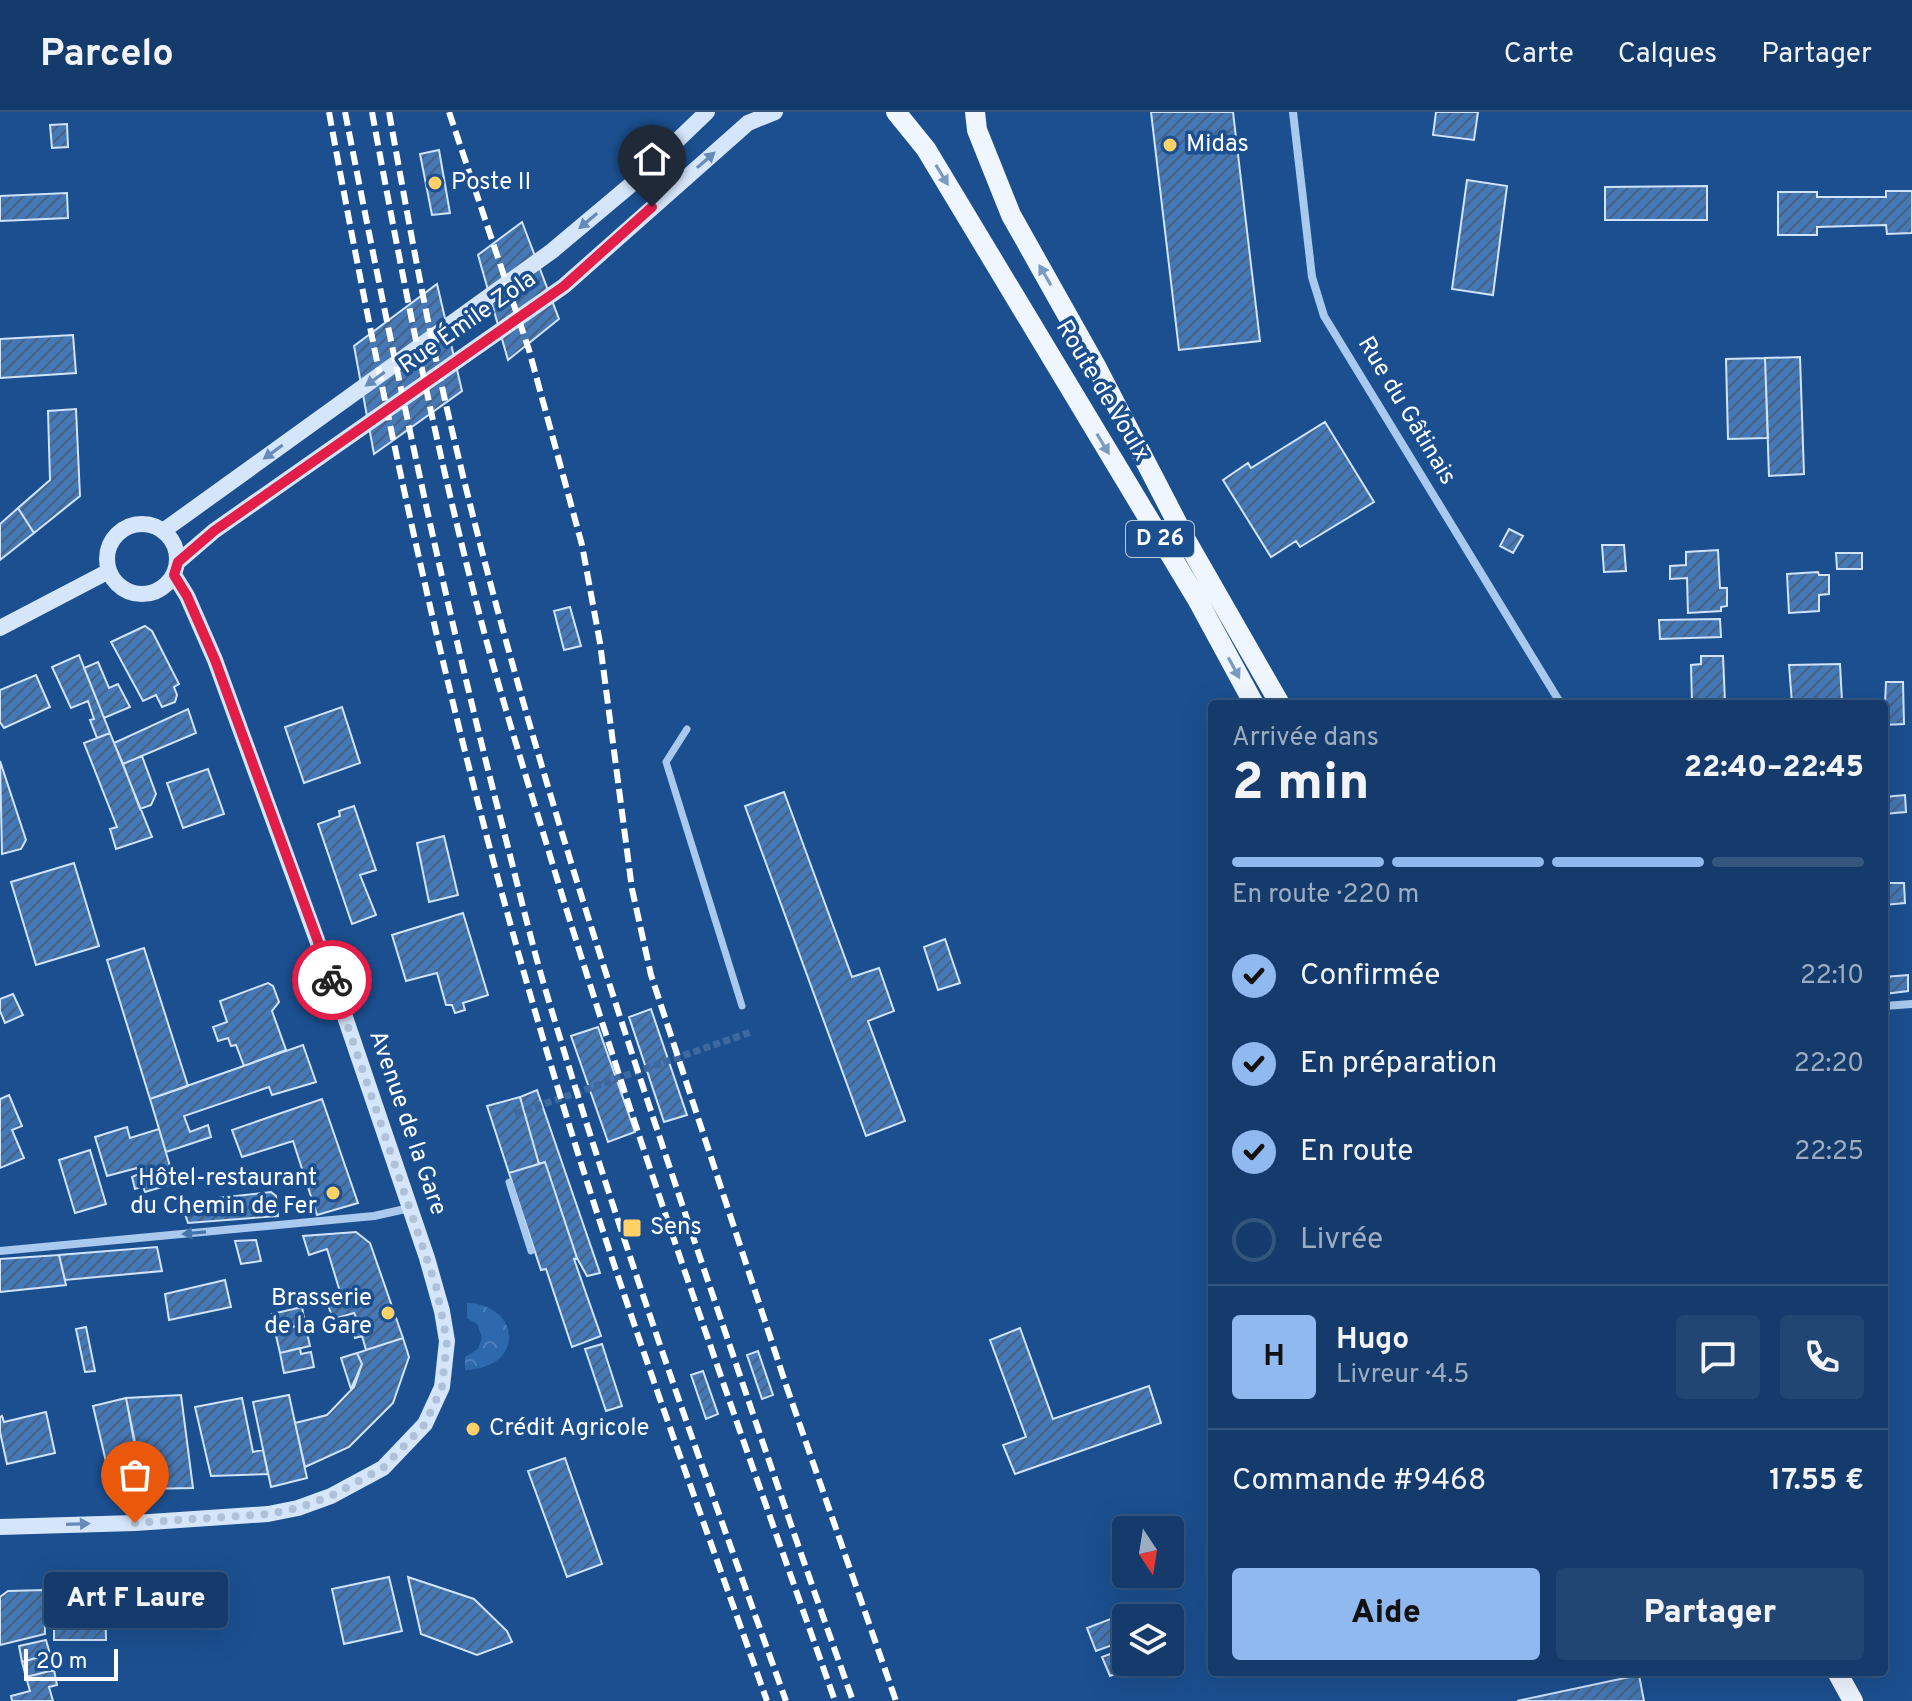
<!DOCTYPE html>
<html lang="fr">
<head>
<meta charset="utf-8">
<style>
	:root { --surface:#143b6b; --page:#214673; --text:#f1f3f6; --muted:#9dadc1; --line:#33557e; --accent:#90b9f0 }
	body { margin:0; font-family:Overpass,sans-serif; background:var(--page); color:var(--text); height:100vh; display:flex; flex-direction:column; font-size:30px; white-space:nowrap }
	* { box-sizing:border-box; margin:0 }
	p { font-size:26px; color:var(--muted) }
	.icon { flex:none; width:44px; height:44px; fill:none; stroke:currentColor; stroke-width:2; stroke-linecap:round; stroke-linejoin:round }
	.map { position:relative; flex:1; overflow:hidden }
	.side { position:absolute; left:1208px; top:588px; width:680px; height:976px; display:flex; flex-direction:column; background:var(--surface); border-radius:8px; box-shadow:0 8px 32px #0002,0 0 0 2px var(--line) }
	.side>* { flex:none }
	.needle { width:52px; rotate:168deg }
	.buttons { position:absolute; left:1112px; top:1404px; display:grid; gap:16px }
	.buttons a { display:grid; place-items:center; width:72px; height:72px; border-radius:8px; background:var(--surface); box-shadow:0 8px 32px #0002,0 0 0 2px var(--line); font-size:40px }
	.scale { position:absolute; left:24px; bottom:20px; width:94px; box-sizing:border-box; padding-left:8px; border:4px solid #fff; border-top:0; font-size:22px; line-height:28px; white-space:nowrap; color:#fff; -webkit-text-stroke:6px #1b4f8f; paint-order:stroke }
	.pin { position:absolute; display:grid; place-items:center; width:68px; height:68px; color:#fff; margin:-82px -34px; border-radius:50% 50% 50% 0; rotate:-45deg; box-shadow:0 0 8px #0007 }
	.pin .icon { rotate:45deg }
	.courier { position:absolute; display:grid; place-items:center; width:80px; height:80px; margin:-40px; border:6px solid #e11d48; border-radius:50%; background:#fff; color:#222; box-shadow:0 2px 10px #0007 }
	.bubble { position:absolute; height:56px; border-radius:8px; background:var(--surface); box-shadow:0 8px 32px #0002,0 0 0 2px var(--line); font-size:26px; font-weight:800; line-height:56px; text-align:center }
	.head em { font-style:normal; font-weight:800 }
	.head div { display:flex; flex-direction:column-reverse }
	.head { display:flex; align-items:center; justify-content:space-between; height:136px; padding:0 24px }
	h1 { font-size:52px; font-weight:800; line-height:60px }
	.bar { display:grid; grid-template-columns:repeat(4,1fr); gap:12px 8px; align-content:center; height:96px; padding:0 24px }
	.bar i { height:10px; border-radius:6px; background:var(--line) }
	.bar .current { background:var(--accent) }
	.bar p { grid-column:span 4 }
	.line { display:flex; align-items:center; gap:20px; padding:0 24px; border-top:2px solid var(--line) }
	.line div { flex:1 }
	.round { display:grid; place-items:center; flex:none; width:84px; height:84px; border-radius:8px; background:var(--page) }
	ol { padding:0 24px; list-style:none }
	li { display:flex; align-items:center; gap:24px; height:88px }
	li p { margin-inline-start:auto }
	li .icon { padding:8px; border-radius:50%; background:var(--accent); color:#111; stroke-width:4 }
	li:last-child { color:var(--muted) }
	li i { width:44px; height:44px; border:4px solid var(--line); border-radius:50% }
	.button { display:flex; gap:16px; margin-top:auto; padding:16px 24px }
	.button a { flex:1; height:92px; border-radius:8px; background:var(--accent); color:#111; font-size:32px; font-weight:800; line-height:92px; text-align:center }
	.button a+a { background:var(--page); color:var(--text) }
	header { display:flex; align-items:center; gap:48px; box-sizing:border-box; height:112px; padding:0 40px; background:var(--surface); border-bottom:2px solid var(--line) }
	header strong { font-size:38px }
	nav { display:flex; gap:44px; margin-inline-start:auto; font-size:28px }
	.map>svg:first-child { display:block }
	.forest { fill:url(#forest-crowns) }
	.building { fill:url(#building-hatch); stroke:#cfe3fa; stroke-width:2 }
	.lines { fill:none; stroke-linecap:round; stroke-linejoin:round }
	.pedestrian-tunnel { stroke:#3d69a0; stroke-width:7; stroke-dasharray:7 3.5; stroke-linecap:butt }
	.pedestrian { stroke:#a9c9ee; stroke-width:7 }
	.minor { stroke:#a9c9ee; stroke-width:8 }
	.secondary { stroke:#d6e6fa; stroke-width:16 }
	.primary { stroke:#f0f6ff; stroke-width:20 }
	.rail { stroke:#fff; stroke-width:6; stroke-dasharray:14 6; stroke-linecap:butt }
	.oneway { fill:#668bba }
	.oneway2 { fill:#7b9ac1 }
	.oneway3 { fill:#4674ac }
	.done { stroke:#afc1d8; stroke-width:8; stroke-dasharray:0 14.4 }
	.route { stroke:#e11d48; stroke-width:10 }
	.poi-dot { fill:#ffd166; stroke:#1b4f8f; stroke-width:3 }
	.labels { text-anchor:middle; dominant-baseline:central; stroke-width:7; stroke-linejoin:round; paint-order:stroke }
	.shield { fill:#1b4f8f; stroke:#bbcadd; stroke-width:2 }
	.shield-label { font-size:22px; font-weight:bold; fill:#fff }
	.poi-label { font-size:24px; fill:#fff; stroke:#1b4f8f; text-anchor:start }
	.street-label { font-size:24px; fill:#fff; stroke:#1b4f8f }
</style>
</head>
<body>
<header>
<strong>Parcelo</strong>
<nav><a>Carte</a><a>Calques</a><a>Partager</a></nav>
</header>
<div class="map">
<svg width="1912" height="1589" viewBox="0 0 1912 1589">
	<defs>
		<pattern id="forest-crowns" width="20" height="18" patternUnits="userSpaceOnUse" patternTransform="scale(2)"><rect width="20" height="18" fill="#2e69ad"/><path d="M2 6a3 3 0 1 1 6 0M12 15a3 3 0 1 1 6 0" fill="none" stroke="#4d80b9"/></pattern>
		<pattern id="building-hatch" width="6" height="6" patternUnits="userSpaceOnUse" patternTransform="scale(2)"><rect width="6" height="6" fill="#4478b7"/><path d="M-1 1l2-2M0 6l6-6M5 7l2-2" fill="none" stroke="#486282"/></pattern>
	</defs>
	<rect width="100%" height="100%" fill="#1b4f8f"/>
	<path class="forest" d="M 467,1191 C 522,1193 525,1257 465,1258 L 465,1245 L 478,1237 L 482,1225 L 477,1212 L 467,1206 Z"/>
	<path class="building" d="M 1151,0 L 1233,0 L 1260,229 L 1179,238 Z
		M 1436,0 L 1478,0 L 1474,28 L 1433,23 Z
		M 67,12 L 68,35 L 52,36 L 50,13 Z
		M 439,38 L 450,101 L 432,103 L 420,42 Z
		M 1467,68 L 1507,74 L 1493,183 L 1452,177 Z
		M 1707,74 L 1707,108 L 1605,108 L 1605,75 Z
		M 1886,79 L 1912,79 L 1912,121 L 1887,122 L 1886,113 L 1817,115 L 1817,123 L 1778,123 L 1778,80 L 1817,80 L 1817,85 L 1886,85 Z
		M 67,81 L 68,106 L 0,109 L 0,84 Z
		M 522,110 L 559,207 L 508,248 L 478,143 Z
		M 437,172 L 462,279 L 374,342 L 354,234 Z
		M 73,223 L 76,261 L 0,266 L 0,227 Z
		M 1800,245 L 1804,362 L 1769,364 L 1765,246 Z
		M 1765,246 L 1768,326 L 1728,327 L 1726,247 Z
		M 76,297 L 80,384 L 34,421 L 18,396 L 50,368 L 48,299 Z
		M 1325,310 L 1374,390 L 1300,435 L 1296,429 L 1271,445 L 1223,368 L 1248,351 L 1251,356 Z
		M 18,396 L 34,421 L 0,448 L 0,412 Z
		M 1509,417 L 1523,424 L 1513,441 L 1500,434 Z
		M 1602,433 L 1624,433 L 1626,459 L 1604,460 Z
		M 1718,438 L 1720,476 L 1727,476 L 1727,494 L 1721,495 L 1721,499 L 1688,501 L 1687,466 L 1670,467 L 1670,454 L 1686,453 L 1686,440 Z
		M 1836,441 L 1862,441 L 1862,457 L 1837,457 Z
		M 1818,460 L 1819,463 L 1829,463 L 1829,482 L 1819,483 L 1819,499 L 1789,501 L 1787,462 Z
		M 570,495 L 581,534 L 564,538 L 554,499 Z
		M 1720,507 L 1721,525 L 1660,527 L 1659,508 Z
		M 145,514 L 152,519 L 179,572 L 174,575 L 177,583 L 175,590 L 162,595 L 156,583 L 143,589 L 111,530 Z
		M 79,543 L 110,621 L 97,626 L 90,608 L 94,607 L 88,589 L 71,596 L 52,555 Z
		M 1701,544 L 1723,544 L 1725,590 L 1692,591 L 1691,553 L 1701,552 Z
		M 98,550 L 109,576 L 118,572 L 130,595 L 104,606 L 84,556 Z
		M 1840,552 L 1842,589 L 1792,591 L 1789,553 Z
		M 36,563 L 50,595 L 4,616 L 0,610 L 0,578 Z
		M 1886,570 L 1903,570 L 1904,612 L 1884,613 Z
		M 342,595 L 360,651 L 304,671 L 285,615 Z
		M 188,597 L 196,621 L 123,652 L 114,631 Z
		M 110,621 L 152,725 L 116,737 L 110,717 L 117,715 L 84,631 Z
		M 142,644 L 156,682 L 151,693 L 140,697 L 123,652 Z
		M 0,649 L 26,728 L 21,737 L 2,742 Z
		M 208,657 L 224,702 L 183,716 L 167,671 Z
		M 784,680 L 852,865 L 879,856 L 894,899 L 868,909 L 905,1009 L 866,1024 L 745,694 Z
		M 1905,683 L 1906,700 L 1884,702 L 1884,685 Z
		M 354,694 L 376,758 L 360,763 L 376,803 L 352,812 L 318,712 L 340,704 L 339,699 Z
		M 444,724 L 458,783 L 429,790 L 417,731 Z
		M 74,751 L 99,834 L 36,853 L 11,770 Z
		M 1884,771 L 1904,771 L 1905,791 L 1884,793 Z
		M 463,801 L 488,883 L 463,891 L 465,898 L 455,901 L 452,893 L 446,893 L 437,861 L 406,869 L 392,823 Z
		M 945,827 L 960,871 L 938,878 L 924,835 Z
		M 144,836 L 188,974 L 150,987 L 107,848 Z
		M 1908,863 L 1908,879 L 1884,882 L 1884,865 Z
		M 268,871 L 273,874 L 279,890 L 272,899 L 286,938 L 244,954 L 236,933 L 231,934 L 228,926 L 218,929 L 213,915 L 227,910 L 220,889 Z
		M 13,882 L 23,903 L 5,911 L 0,899 L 0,887 Z
		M 651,897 L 687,1003 L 664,1010 L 629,905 Z
		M 598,915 L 635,1020 L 608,1030 L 571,924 Z
		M 303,933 L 316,970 L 272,983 L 269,975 L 184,1004 L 190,1020 L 208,1013 L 211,1025 L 166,1040 L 150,987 Z
		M 537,978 L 600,1161 L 587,1164 L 577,1146 L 545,1050 L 539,1052 L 520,985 Z
		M 9,983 L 22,1014 L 12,1018 L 24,1046 L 0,1056 L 0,987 Z
		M 520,985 L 539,1052 L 509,1061 L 487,994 Z
		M 322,987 L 358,1091 L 317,1103 L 293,1029 L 242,1045 L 232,1018 Z
		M 127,1015 L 130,1026 L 159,1017 L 175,1071 L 145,1080 L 143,1074 L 135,1077 L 132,1065 L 139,1062 L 137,1056 L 107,1064 L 95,1025 Z
		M 90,1038 L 106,1092 L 75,1101 L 59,1048 Z
		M 545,1050 L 577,1146 L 574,1147 L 601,1224 L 572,1235 L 546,1157 L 541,1158 L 509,1061 Z
		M 271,1080 L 276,1084 L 278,1104 L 188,1111 L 181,1090 Z
		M 356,1120 L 370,1131 L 403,1226 L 366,1238 L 362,1224 L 355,1226 L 350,1207 L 356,1205 L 354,1201 L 337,1206 L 332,1204 L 326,1188 L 341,1183 L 327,1137 L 309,1143 L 303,1124 Z
		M 256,1128 L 261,1149 L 241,1152 L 235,1129 Z
		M 157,1135 L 162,1159 L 65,1168 L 59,1143 Z
		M 59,1143 L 66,1173 L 0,1180 L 0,1147 Z
		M 225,1168 L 231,1195 L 169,1208 L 165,1182 Z
		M 302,1195 L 305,1212 L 275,1219 L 272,1202 Z
		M 305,1212 L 310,1234 L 280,1241 L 275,1219 Z
		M 86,1215 L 95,1259 L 85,1260 L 76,1217 Z
		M 1020,1216 L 1053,1307 L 1149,1274 L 1161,1311 L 1015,1362 L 1003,1333 L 1026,1325 L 990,1228 Z
		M 403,1226 L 409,1245 L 393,1291 L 349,1335 L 305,1355 L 295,1311 L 327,1303 L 354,1275 L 362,1252 L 357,1241 Z
		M 602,1232 L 622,1294 L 606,1299 L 585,1237 Z
		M 300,1236 L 301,1242 L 311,1240 L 314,1255 L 284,1261 L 280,1241 Z
		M 758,1239 L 773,1283 L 762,1287 L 747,1243 Z
		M 357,1241 L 362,1252 L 351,1277 L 341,1246 Z
		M 703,1259 L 718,1302 L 706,1307 L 691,1263 Z
		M 181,1283 L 193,1376 L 143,1377 L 126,1286 Z
		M 289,1283 L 307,1366 L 271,1375 L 253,1290 Z
		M 126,1286 L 142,1365 L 110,1367 L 93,1294 Z
		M 242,1286 L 253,1340 L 263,1338 L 268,1362 L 211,1364 L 195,1295 Z
		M 46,1300 L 55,1341 L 7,1352 L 0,1320 L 0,1305 L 2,1304 L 4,1310 Z
		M465 1317a8 8 0 1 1 16 0a8 8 0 1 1-16 0Z
		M 565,1346 L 602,1452 L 567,1465 L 528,1359 Z
		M 389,1465 L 402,1519 L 344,1532 L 332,1477 Z
		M 408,1465 L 474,1487 L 507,1519 L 512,1530 L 477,1543 L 421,1522 Z
		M 105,1477 L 106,1528 L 54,1528 L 54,1478 Z
		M 44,1478 L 45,1522 L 0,1533 L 0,1485 L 8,1479 Z
		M 1142,1495 L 1146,1506 L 1126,1506 L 1126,1528 L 1096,1539 L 1087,1516 Z
		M 46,1528 L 50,1542 L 22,1550 L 19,1534 Z
		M 1126,1536 L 1126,1550 L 1147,1550 L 1110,1564 L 1102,1545 Z
		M 50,1542 L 54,1558 L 26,1565 L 22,1550 Z
		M 54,1558 L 57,1573 L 49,1575 L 53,1589 L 12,1589 L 11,1584 L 30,1579 L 26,1565 Z
		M 1639,1563 L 1644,1589 L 1517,1589 Z"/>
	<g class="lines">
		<path class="pedestrian-tunnel" d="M 515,1002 L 751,920"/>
		<path class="pedestrian" d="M 687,617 L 666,650 L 742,894
			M 509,1070 L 531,1139"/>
		<path class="minor" d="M 1293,0 L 1312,165 L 1324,204 L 1561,592
			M 1884,894 L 1912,892
			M 0,1139 L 374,1104 L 410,1096"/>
		<path class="secondary" d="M107 447a35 35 0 1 1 70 0a35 35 0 1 1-70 0Z
			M 163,419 L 552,139 L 633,71 L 707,0
			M 178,450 L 214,419 L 564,174 L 748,11 L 775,0
			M 0,516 L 109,459
			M 0,1415 L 135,1411 L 268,1402 L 298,1396 L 331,1384 L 383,1356 L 425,1312 L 442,1275 L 447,1229 L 442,1199 L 427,1146 L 345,905 L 215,548 L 187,484 L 174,463"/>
		<path class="primary" d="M 896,0 L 926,37 L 1197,487 L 1254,592
			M 975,0 L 977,18 L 1011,103 L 1097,256 L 1186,428 L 1280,592
			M 1837,1560 L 1853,1589"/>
		<path class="rail" d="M 329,0 C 390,335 463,667 563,993 C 624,1193 697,1391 767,1589
			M 345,0 C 391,234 439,467 498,697 C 513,753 526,810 542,866 C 614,1110 700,1350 786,1589
			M 372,0 C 402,164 434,327 476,489 C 499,580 528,670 555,760 C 640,1039 738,1314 835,1589
			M 389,0 C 409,112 429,224 456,335 C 518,595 600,848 685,1101 C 740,1264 795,1427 853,1589
			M 449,0 L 529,238 L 582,433 L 600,531 L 632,777 L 651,863 L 786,1273 L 896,1589"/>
	</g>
	<defs><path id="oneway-solid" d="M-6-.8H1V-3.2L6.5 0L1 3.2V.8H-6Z" transform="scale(2)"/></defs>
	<g class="oneway">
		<use href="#oneway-solid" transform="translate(706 48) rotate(-41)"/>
		<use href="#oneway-solid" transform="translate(588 109) rotate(140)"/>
		<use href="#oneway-solid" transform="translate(375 267) rotate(144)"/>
		<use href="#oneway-solid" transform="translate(273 340) rotate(144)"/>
		<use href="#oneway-solid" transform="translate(78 1412) rotate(-2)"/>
	</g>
	<g class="oneway2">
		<use href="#oneway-solid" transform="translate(942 63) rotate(59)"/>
		<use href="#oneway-solid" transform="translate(1045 163) rotate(-120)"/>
		<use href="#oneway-solid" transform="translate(1103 332) rotate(59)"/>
		<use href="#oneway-solid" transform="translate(1234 556) rotate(62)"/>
	</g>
	<use class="oneway3" href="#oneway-solid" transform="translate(194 1121) rotate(175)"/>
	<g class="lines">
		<path class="done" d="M 135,1411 L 268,1402 L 298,1396 L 331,1384 L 383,1356 L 425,1312 L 442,1275 L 447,1229 L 436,1174 L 332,868"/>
		<path class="route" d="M 332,868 L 215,548 L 187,484 L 174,463 L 178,450 L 214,419 L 564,174 L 652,95"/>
	</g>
	<g class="poi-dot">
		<circle cx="1170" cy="33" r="8"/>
		<circle cx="435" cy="71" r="8"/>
		<circle cx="333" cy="1081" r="8"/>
		<rect x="622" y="1106" width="20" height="20" rx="4"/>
		<circle cx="388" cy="1201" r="8"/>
		<circle cx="473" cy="1317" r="8"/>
	</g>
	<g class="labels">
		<rect class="shield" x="1126" y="409" width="68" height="36" rx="6"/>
		<g class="shield-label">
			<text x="1160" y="427">D 26</text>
		</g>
		<g class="poi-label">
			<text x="1186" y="33">Midas</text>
			<text x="451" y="71">Poste II</text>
			<text x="317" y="1067" text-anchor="end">Hôtel-restaurant<tspan x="317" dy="28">du Chemin de Fer</tspan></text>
			<text x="650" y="1116">Sens</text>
			<text x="372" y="1187" text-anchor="end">Brasserie<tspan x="372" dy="28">de la Gare</tspan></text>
			<text x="489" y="1317">Crédit Agricole</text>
		</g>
		<g class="street-label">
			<text transform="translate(468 211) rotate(-35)">Rue Émile Zola</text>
			<text transform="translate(1102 279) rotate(59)">Route de Voulx</text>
			<text transform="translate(1406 299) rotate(59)">Rue du Gâtinais</text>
			<text transform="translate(407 1011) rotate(71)">Avenue de la Gare</text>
		</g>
	</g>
</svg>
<div class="buttons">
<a><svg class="needle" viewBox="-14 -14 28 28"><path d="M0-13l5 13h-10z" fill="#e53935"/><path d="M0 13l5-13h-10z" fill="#9dadc1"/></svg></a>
<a><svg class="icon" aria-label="layers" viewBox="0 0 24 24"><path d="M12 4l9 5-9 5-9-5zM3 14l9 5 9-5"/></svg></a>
</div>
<div class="scale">20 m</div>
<div class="pin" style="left:135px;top:1411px;background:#ea580c"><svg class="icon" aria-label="bag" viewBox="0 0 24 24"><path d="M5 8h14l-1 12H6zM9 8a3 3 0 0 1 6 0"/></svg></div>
<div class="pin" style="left:652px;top:95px;background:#1f2937"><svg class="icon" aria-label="home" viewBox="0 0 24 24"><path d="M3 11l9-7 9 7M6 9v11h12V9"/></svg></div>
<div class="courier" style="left:332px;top:868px"><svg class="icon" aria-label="bike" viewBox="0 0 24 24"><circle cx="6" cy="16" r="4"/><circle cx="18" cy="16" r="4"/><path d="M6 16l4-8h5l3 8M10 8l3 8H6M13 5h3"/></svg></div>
<div class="bubble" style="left:44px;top:1460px;width:184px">Art F Laure</div>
<section class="side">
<div class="head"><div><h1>2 min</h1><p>Arrivée dans</p></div><em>22:40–22:45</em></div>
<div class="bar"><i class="current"></i><i class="current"></i><i class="current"></i><i></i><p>En route · 220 m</p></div>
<ol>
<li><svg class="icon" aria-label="check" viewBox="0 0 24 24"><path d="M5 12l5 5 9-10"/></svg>Confirmée<p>22:10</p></li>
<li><svg class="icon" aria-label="check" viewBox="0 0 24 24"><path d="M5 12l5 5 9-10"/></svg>En préparation<p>22:20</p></li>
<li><svg class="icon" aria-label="check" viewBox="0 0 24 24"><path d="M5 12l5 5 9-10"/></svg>En route<p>22:25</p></li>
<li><i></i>Livrée</li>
</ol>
<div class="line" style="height:144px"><b class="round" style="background:var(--accent);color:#111">H</b><div><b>Hugo</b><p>Livreur · 4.5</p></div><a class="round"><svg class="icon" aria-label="chat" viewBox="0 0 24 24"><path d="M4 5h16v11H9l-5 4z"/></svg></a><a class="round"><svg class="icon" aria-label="phone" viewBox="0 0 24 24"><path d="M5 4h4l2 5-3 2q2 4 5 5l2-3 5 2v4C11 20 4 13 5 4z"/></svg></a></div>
<div class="line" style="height:104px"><div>Commande #9468</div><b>17.55 €</b></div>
<div class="button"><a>Aide</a><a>Partager</a></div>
</section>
</div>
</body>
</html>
